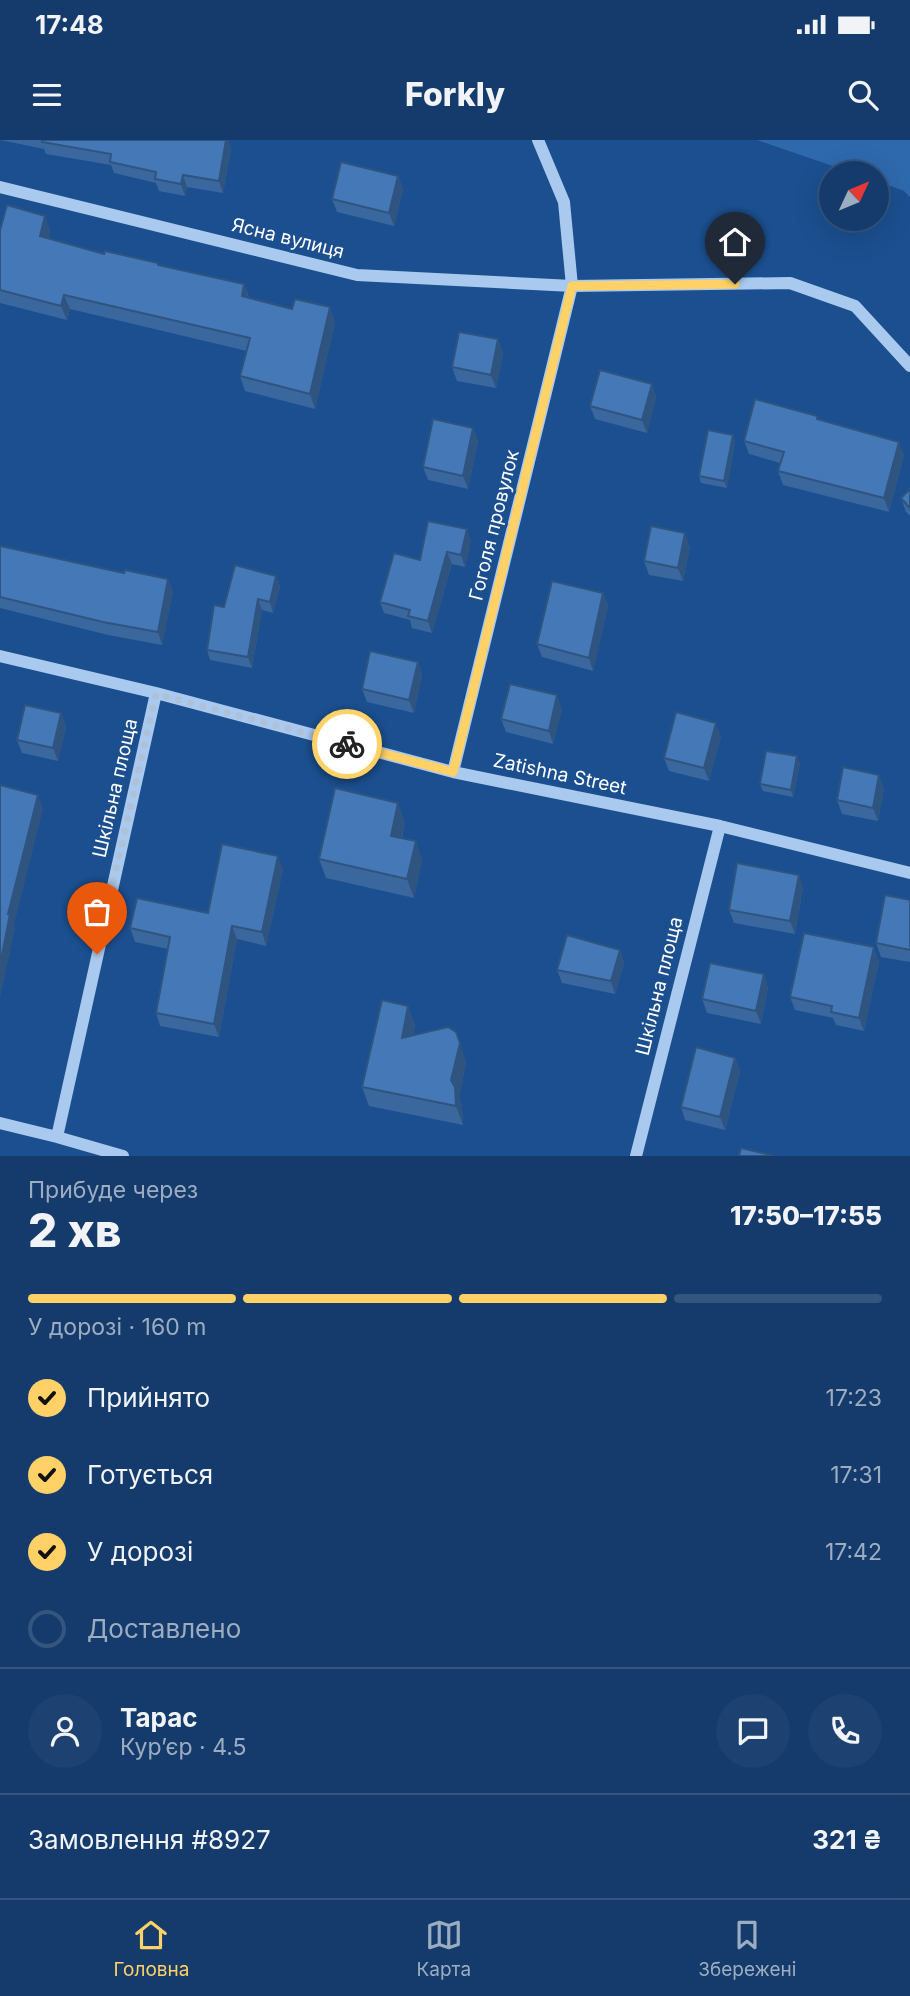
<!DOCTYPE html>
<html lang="uk">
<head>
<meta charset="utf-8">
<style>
	:root { --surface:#143b6b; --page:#1d4271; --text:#f1f3f6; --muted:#9dadc1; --line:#33557e; --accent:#ffd166 }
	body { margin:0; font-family:Inter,sans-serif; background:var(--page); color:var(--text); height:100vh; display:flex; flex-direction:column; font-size:26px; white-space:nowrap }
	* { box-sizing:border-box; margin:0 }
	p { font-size:23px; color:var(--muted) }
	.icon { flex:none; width:38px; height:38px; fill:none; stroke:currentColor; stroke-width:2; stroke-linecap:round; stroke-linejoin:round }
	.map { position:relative; height:1016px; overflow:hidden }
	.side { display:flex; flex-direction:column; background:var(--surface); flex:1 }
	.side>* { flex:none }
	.needle { width:46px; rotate:46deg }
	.buttons { position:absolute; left:819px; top:21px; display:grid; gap:14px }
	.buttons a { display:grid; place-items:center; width:70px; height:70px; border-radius:50%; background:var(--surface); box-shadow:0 7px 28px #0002,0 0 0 2px var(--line); font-size:35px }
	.pin { position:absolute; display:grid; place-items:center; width:60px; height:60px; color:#fff; margin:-72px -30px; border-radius:50% 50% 50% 0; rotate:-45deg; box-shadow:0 0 7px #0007 }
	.pin .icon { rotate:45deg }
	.courier { position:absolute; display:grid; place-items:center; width:70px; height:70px; margin:-35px; border:5px solid #ffd166; border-radius:50%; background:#fff; color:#222; box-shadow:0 2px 9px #0007 }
	.head em { font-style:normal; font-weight:800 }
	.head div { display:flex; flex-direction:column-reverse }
	.head { display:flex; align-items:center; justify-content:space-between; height:119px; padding:0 28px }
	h1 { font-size:46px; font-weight:800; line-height:52px }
	.bar { display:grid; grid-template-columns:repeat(4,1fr); gap:10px 7px; align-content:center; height:84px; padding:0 28px }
	.bar i { height:9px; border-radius:5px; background:var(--line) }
	.bar .current { background:var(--accent) }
	.bar p { grid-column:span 4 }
	.line { display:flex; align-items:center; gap:18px; padding:0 28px; border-top:2px solid var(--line) }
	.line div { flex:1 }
	.round { display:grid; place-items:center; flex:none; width:74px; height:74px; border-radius:37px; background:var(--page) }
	ol { padding:0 28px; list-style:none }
	li { display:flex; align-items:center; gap:21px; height:77px }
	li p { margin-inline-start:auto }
	li .icon { padding:7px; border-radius:50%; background:var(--accent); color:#111; stroke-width:4 }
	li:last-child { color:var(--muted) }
	li i { width:38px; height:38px; border:4px solid var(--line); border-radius:50% }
	.status { display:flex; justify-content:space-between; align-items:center; height:49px; padding:0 35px; background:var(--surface); direction:ltr }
	.status svg { height:19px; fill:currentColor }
	header { display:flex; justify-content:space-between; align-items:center; height:91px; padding:0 28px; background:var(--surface); font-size:32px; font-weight:800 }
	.tabs { display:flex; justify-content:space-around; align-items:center; height:98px; border-top:2px solid var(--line); background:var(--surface); font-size:19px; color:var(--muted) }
	.tabs a { display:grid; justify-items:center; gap:4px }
	.tabs .current { color:var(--accent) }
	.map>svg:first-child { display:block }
	.green { fill:#2e69ad }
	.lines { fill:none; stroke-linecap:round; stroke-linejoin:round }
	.minor { stroke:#a9c9ee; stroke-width:12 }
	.wall { fill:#3a679d }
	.shaded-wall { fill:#305480 }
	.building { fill:#4478b7; stroke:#305480; stroke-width:2 }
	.done { stroke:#afc1d8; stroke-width:7; stroke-dasharray:0 12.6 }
	.route { stroke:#ffd166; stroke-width:9 }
	.labels { text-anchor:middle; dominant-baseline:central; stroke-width:6; stroke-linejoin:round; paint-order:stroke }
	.street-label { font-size:19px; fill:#fff; stroke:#1b4f8f }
</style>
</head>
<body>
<div class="status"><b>17:48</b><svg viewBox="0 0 49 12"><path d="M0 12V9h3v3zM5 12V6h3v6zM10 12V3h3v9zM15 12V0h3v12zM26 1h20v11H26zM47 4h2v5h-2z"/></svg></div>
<header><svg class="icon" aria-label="menu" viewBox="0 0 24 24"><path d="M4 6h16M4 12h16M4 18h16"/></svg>Forkly<svg class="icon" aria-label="search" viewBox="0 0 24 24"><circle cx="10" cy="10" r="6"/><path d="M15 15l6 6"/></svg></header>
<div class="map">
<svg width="910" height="1016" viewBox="0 0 910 1016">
	<rect width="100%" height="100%" fill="#1b4f8f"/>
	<path class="green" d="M 757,0 L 910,0 L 910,57 L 904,51 L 877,41 L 877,33 L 853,33 Z"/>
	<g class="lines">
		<path class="minor" d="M 0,47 L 357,135 L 572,146 L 790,143 L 855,166 L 910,226
			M 0,516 L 156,553 L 453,632 L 720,686 L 910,733
			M 453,632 L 572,146 L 564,62 L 538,0
			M 0,983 L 57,997 L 123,1016
			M 57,997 L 156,553
			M 636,1016 L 720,686"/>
	</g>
	<path class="wall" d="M 0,0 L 228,0 L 231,9 L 223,53 L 187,47 L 185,56 L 159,51 L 156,43 L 114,33 L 111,25 L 46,14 L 44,9 Z
		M 398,36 L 403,49 L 394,86 L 337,72 L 332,59 Z
		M 0,90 L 50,90 L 48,98 L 104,114 L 244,144 L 249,157 L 335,182 L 315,269 L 245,251 L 240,236 L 247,211 L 70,169 L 67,180 L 0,163 Z
		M 498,199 L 503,213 L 496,248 L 457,241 L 452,227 Z
		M 652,244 L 656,257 L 647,293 L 595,279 L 590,266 Z
		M 819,280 L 904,315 L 889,372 L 783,345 L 778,331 L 780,323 L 749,314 L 744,301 Z
		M 473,288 L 478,301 L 468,349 L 428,340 L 423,327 Z
		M 733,295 L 735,302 L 727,348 L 701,343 L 699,336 Z
		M 910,349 L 910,376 L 906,372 L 901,358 Z
		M 471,400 L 465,427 L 452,424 L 432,493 L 412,488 L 410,480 L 384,473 L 380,462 L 420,420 Z
		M 0,406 L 173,451 L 162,505 L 108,495 L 0,468 Z
		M 690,406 L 683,441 L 649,435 L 644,421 Z
		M 276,436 L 280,446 L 273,473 L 262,470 L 252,528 L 210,520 L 207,510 L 224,467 Z
		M 603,453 L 608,466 L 593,531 L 542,517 L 537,504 Z
		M 418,522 L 422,535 L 414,573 L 367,562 L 362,549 Z
		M 562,569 L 553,604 L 506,592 L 501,579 Z
		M 61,573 L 66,587 L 58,621 L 22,613 L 17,600 Z
		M 721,596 L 709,641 L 669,631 L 664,618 Z
		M 800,623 L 793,657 L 763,651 L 760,644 Z
		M 884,648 L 878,681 L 842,674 L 837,660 Z
		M 405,682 L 402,698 L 422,720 L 414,758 L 326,738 L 319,719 Z
		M 283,729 L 266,806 L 237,799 L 219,897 L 160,886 L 156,873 L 168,809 L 135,802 L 130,788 L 208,773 Z
		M 803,748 L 795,794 L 734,783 L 729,770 Z
		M 910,760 L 910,822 L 881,817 L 876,803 Z
		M 620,810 L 624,823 L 615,854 L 562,843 L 557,830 Z
		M 879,821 L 864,891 L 836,885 L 833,878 L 795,870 L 790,857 Z
		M 768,847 L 761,884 L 707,873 L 702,859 Z
		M 408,866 L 415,886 L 413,895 L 466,922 L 459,958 L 462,966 L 463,985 L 369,966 L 362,947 Z
		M 735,918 L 740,931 L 725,990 L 685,980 L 681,967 Z"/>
	<path class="shaded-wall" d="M 226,0 L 228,0 L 231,9 L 223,53 L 219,41 Z
		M 183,35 L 187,47 L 185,56 L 181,44 Z
		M 398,36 L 403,49 L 394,86 L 389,73 Z
		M 45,76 L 50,90 L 45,111 L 40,96 Z
		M 244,144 L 249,159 L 242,156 Z
		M 64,155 L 70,169 L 67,180 L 61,166 Z
		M 330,167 L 335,182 L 315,269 L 310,254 Z
		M 498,199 L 503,213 L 496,248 L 491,235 Z
		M 652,244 L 656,257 L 647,293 L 642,280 Z
		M 473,288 L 478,301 L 468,349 L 463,336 Z
		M 733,295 L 735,302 L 727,348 L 724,341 Z
		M 899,302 L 904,315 L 889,372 L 884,358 Z
		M 467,389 L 471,400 L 465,427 L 461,415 Z
		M 685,393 L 690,406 L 683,441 L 678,428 Z
		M 447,412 L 452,424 L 432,493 L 428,481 Z
		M 276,436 L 280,446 L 273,473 L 270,462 Z
		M 168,439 L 173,451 L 162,505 L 158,492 Z
		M 603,453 L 608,466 L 593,531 L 589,518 Z
		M 258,459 L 262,470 L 252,528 L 248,517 Z
		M 418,522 L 422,535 L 414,573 L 409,560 Z
		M 557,555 L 562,569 L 553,604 L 549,591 Z
		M 61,573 L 66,587 L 58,621 L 53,608 Z
		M 716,583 L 721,596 L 709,641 L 704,628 Z
		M 797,616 L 800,623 L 793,657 L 791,650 Z
		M 879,635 L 884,648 L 878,681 L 873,668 Z
		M 38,655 L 43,669 L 14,785 L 15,788 L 0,858 L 0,825 L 8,774 Z
		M 398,663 L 405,682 L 398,715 L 391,696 Z
		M 416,701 L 422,720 L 414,758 L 407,739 Z
		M 278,716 L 283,729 L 266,806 L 262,792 Z
		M 799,735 L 803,748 L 795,794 L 790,781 Z
		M 232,786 L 237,799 L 219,897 L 214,884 Z
		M 874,807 L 879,821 L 864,891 L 859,878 Z
		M 620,810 L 624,823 L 615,854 L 611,841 Z
		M 764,834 L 768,847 L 761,884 L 756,871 Z
		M 408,866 L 415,886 L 409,917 L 402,898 Z
		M 460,903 L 466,922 L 459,958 L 462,966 L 463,985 L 456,966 L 451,940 Z
		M 735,918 L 740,931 L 725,990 L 720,977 Z"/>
	<path class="building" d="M 42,0 L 226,0 L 219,41 L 183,35 L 181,44 L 155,39 L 156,32 L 110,22 L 111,14 L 42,2 Z
		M 341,22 L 398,36 L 389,73 L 332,59 Z
		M 7,65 L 45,76 L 40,96 L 104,114 L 105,111 L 158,123 L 158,125 L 244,144 L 242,156 L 292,169 L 295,159 L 330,167 L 310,254 L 240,236 L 250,198 L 64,155 L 61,166 L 0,150 L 0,90 Z
		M 459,192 L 498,199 L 491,235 L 452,227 Z
		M 600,230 L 652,244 L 642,280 L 590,266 Z
		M 755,259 L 817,276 L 817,279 L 899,302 L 884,358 L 778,331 L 784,312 L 744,301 Z
		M 433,279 L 473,288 L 463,336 L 423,327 Z
		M 708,290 L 733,295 L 724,341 L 699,336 Z
		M 910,349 L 910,368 L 901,358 Z
		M 428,381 L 467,389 L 461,415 L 447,412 L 428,481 L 408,476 L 410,470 L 380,462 L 394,413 L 420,420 Z
		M 651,386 L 685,393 L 678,428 L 644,421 Z
		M 0,406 L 124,433 L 125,430 L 168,439 L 158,492 L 103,482 L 0,457 Z
		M 235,425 L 276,436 L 270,462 L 258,459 L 248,517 L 207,510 L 214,465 L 224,467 Z
		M 552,441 L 603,453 L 589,518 L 537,504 Z
		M 370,511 L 418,522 L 409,560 L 362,549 Z
		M 510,544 L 557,555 L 549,591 L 501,579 Z
		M 25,565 L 61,573 L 53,608 L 17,600 Z
		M 676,572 L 716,583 L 704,628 L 664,618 Z
		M 766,611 L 797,616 L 791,650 L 760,644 Z
		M 843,627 L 879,635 L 873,668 L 837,660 Z
		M 0,645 L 38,655 L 8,774 L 10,774 L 0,825 Z
		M 335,648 L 398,663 L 391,696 L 416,701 L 407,739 L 319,719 Z
		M 222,704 L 278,716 L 262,792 L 232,786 L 214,884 L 156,873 L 170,797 L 130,788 L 137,758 L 208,773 Z
		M 737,723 L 799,735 L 790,781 L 729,770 Z
		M 885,755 L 910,760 L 910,810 L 876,803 Z
		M 804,793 L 874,807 L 859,878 L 831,872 L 832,866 L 790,857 Z
		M 567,795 L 620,810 L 611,841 L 557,830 Z
		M 710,823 L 764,834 L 756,871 L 702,859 Z
		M 382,860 L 408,866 L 402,898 L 448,887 L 456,892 L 460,903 L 451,940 L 455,947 L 456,966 L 362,947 Z
		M 696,907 L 735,918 L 720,977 L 681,967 Z
		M 741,1008 L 774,1016 L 739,1016 Z"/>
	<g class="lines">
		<path class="done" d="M 97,814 L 156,554 L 347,604"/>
		<path class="route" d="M 347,604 L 453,632 L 572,146 L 735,144"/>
	</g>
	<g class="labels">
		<g class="street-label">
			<text transform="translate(288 98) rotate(14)">Ясна вулиця</text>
			<text transform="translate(494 385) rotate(-76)">Гоголя провулок</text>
			<text transform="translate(560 634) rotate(12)">Zatishna Street</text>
			<text transform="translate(115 648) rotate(-77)">Шкільна площа</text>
			<text transform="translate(659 846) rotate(-76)">Шкільна площа</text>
		</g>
	</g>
</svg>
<div class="buttons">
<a><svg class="needle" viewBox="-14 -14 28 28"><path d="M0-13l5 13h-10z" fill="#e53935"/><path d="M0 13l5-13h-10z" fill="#9dadc1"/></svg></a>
</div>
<div class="pin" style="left:97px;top:814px;background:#ea580c"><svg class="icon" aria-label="bag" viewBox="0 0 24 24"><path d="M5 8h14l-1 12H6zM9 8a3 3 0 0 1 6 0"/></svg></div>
<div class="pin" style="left:735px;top:144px;background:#1f2937"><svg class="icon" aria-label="home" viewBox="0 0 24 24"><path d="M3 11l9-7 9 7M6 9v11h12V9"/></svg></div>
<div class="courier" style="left:347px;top:604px"><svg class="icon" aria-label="bike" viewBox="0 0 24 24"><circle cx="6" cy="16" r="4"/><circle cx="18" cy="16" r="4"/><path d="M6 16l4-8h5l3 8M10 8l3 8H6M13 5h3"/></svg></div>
</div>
<section class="side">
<div class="head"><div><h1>2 хв</h1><p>Прибуде через</p></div><em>17:50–17:55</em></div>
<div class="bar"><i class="current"></i><i class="current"></i><i class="current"></i><i></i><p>У дорозі · 160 m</p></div>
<ol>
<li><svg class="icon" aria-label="check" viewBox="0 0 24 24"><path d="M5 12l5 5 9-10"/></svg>Прийнято<p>17:23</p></li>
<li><svg class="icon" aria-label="check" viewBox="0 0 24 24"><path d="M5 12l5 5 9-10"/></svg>Готується<p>17:31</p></li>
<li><svg class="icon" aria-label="check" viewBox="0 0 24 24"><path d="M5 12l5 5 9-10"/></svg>У дорозі<p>17:42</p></li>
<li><i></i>Доставлено</li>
</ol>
<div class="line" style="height:126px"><a class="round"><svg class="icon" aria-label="person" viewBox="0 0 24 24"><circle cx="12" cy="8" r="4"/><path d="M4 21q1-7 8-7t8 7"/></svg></a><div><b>Тарас</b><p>Кур’єр · 4.5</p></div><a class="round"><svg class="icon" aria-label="chat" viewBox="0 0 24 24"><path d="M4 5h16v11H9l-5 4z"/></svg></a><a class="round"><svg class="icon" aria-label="phone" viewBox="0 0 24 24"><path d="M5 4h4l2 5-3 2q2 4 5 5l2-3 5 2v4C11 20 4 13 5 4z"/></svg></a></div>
<div class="line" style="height:91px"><div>Замовлення #8927</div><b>321 ₴</b></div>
</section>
<nav class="tabs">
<a class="current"><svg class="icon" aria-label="home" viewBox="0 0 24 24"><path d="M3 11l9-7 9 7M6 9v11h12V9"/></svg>Головна</a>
<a><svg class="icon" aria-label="map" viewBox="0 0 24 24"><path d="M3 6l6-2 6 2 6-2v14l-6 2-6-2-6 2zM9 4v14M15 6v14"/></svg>Карта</a>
<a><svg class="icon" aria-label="saved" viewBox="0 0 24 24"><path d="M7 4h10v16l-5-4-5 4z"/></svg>Збережені</a>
</nav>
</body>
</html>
